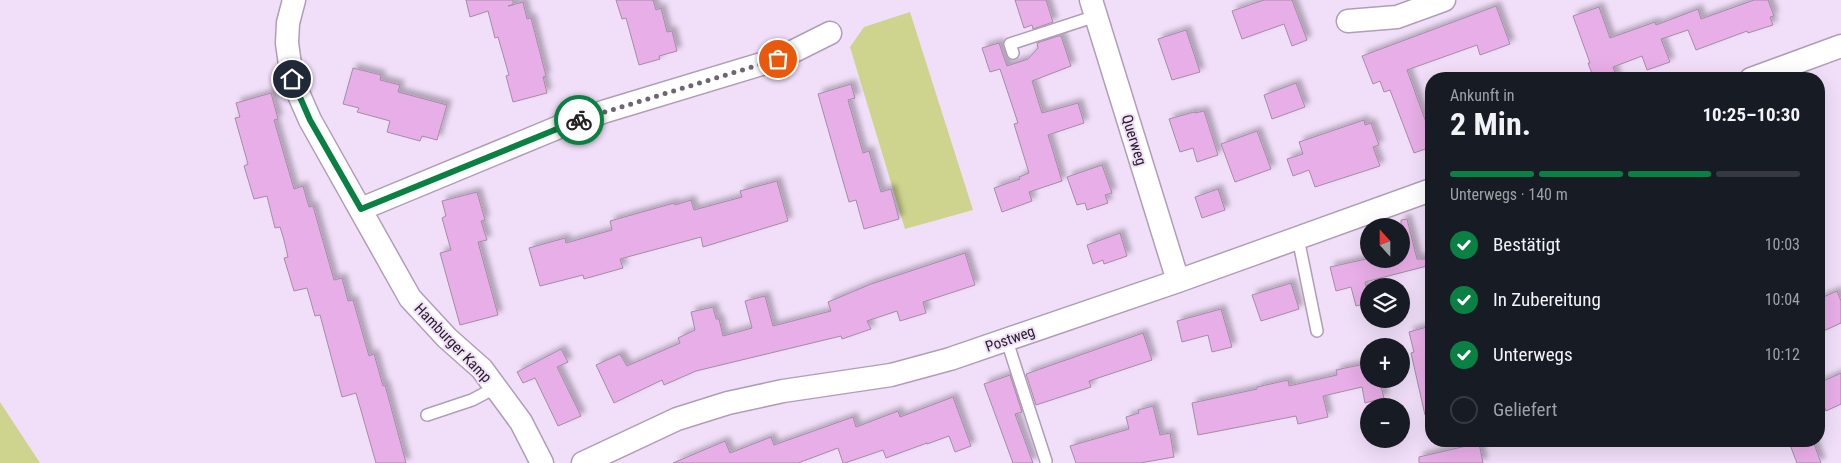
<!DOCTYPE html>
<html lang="de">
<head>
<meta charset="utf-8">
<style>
	:root { --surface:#171b24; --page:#242831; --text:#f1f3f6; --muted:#9ea1a6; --line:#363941; --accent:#0b8043 }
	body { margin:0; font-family:"Roboto Condensed",sans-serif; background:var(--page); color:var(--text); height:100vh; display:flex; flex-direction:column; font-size:19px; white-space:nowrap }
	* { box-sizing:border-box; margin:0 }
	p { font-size:16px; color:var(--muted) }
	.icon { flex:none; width:28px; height:28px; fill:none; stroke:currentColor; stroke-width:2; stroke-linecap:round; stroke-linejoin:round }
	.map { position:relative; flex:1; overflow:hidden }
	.panel { position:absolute; left:1425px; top:72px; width:400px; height:375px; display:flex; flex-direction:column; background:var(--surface); border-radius:20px; box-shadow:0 5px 20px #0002 }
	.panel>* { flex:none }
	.needle { width:32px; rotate:339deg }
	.fabs { position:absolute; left:1360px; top:218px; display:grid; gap:10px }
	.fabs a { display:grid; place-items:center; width:50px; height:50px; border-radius:50%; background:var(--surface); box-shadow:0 5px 20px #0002; font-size:25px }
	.pin { position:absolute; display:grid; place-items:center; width:42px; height:42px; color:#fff; margin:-21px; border:2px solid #fff; border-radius:50%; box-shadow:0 1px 5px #0007 }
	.courier { position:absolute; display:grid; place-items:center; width:50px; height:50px; margin:-25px; border:4px solid #0b8043; border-radius:50%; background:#fff; color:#222; box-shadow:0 1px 6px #0007 }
	.summary em { font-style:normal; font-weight:700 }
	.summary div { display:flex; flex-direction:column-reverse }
	.summary { display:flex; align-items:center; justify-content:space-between; height:85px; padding:0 25px }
	h1 { font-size:32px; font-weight:700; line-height:38px }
	.bar { display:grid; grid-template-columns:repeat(4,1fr); gap:8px 5px; align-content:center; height:60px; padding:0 25px }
	.bar i { height:6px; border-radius:4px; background:var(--line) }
	.bar .active { background:var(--accent) }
	.bar p { grid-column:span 4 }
	ol { padding:0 25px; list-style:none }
	li { display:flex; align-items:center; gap:15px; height:55px }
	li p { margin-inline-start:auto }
	li .icon { padding:5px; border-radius:50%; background:var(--accent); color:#fff; stroke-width:4 }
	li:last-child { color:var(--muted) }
	li i { width:28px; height:28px; border:2px solid var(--line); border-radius:50% }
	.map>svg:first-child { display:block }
	.green { fill:#ced48d }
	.building { fill:#e8aee7; stroke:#a38da3; filter:url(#shadow) }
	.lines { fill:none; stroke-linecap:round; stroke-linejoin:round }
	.lane-casing { stroke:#af9eb7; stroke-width:14 }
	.street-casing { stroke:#af9eb7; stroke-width:25 }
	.lane { stroke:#fff; stroke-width:11 }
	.street { stroke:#fff; stroke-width:22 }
	.done { stroke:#6e6472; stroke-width:5; stroke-dasharray:0 9 }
	.route { stroke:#0b8043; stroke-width:6 }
	.labels { text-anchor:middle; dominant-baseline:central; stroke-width:4; stroke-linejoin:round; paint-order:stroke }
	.street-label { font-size:15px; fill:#28212a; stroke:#f1dff9 }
</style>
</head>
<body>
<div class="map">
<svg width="1841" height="463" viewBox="0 0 1841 463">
	<defs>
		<filter id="shadow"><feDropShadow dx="4.5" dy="-4.5" stdDeviation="2.5" flood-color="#0004"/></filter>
	</defs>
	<rect width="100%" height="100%" fill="#f1dff9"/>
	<path class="green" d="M 910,12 L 973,210 L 905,229 L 850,47 L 864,27 Z
		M 0,402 L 40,463 L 0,463 Z"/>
	<path class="building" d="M 466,0 L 513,0 L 513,5 L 508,6 L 523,2 L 527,19 L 531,18 L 546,76 L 543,77 L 547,93 L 513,102 L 506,76 L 509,75 L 498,37 L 495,38 L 488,11 L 470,17 Z
		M 616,0 L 653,0 L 656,10 L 661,8 L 667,32 L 672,31 L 677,51 L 659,56 L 660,59 L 639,65 L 626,18 L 622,19 Z
		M 1015,0 L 1046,0 L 1053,22 L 1033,29 L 1032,25 L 1024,28 Z
		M 1264,0 L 1292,0 L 1307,40 L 1292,46 L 1284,24 L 1242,39 L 1232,11 Z
		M 1754,0 L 1768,0 L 1774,16 L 1770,17 L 1773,25 L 1748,33 L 1747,31 L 1696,50 L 1688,30 L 1661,39 L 1670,62 L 1647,70 L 1642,56 L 1613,67 L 1617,79 L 1594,79 L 1588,63 L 1590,63 L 1573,16 L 1599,7 L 1610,38 L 1655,22 L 1656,25 L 1698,9 L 1701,19 Z
		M 1496,6 L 1510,44 L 1480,55 L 1477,45 L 1407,70 L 1431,136 L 1431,147 L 1414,153 L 1390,90 L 1384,92 L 1380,81 L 1373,84 L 1362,56 Z
		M 1186,30 L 1200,72 L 1172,80 L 1158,39 Z
		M 1058,36 L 1061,36 L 1071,66 L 1032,81 L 1042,113 L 1078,103 L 1084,123 L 1048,135 L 1062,181 L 1029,192 L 1032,201 L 1002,212 L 994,188 L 1020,179 L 1019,177 L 1029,173 L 1014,124 L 1018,123 L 1000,69 L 990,72 L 982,48 L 999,43 L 1007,66 L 1028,59 L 1038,48 L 1037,43 Z
		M 353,68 L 381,75 L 380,80 L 400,85 L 398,92 L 447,105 L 437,140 L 422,136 L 420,141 L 387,132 L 390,121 L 357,112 L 359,108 L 343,104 Z
		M 1296,83 L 1305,107 L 1272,119 L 1264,95 Z
		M 851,84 L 855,98 L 848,100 L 863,153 L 869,151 L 881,192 L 891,189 L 899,219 L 864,229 L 856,200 L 849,202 L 818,94 Z
		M 271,93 L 278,119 L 274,120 L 294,189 L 303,186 L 309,207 L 313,206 L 334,280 L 342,278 L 348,301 L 353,300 L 369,356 L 374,354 L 383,386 L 385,385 L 406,463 L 376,463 L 356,393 L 342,397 L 320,315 L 315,316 L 307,288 L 294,291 L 284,258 L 288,257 L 284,240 L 280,227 L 275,228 L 267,196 L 254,199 L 244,166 L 248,164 L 235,118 L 240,117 L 236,103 Z
		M 1204,111 L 1218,155 L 1197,162 L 1193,148 L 1180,152 L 1169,119 L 1194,112 L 1195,113 Z
		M 1364,120 L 1365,125 L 1371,123 L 1379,145 L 1373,147 L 1380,166 L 1315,187 L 1309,170 L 1293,176 L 1287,159 L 1303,154 L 1299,142 Z
		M 1257,131 L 1271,169 L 1235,182 L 1221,144 Z
		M 1102,165 L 1112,193 L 1105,195 L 1108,203 L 1087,210 L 1085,203 L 1077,205 L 1067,177 Z
		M 777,181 L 788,221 L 703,247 L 701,237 L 620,259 L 623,268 L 584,279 L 583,275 L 540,286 L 529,248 L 565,238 L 566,243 L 612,230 L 610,221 L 674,203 L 675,205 L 691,200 L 694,210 L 742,197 L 740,191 Z
		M 1218,189 L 1225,210 L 1202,218 L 1195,197 Z
		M 477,192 L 485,220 L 481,221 L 487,240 L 478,242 L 498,315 L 460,325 L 440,253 L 451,250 L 442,218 L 446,216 L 442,201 Z
		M 1407,219 L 1417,259 L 1431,259 L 1431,265 L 1365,282 L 1369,303 L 1356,306 L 1351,287 L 1336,291 L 1330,267 L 1366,259 L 1401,259 L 1401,220 Z
		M 1120,233 L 1127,256 L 1104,264 L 1103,260 L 1093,264 L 1087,245 Z
		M 965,253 L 975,285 L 923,302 L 926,313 L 900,321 L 897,311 L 867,321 L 871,329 L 842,339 L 841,336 L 696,371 L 664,385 L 662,380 L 614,403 L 596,365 L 620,354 L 627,366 L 680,343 L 678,338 L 695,330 L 691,312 L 713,307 L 716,319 L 719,319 L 723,336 L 752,328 L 745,301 L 765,296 L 773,326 L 831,311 L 828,302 L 871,284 Z
		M 1291,283 L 1299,309 L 1261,321 L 1252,295 Z
		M 1837,291 L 1841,301 L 1841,323 L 1819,333 L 1819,299 Z
		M 1221,309 L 1232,347 L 1212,352 L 1208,335 L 1182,342 L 1177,321 Z
		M 1427,327 L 1431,344 L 1431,415 L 1425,415 L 1411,353 L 1414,352 L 1409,332 Z
		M 1143,333 L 1152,360 L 1089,381 L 1091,387 L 1036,405 L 1026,374 Z
		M 561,349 L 568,362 L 557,367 L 581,416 L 558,426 L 535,378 L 523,383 L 517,372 Z
		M 1369,363 L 1369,379 L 1379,379 L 1384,398 L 1365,403 L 1362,387 L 1323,396 L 1328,417 L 1298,424 L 1296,416 L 1198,435 L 1192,403 L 1257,389 L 1257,387 L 1288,380 L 1289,386 L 1337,375 L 1336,370 Z
		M 1841,373 L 1841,404 L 1826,411 L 1819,394 L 1819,383 Z
		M 1010,375 L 1022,412 L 1015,414 L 1033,463 L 1013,463 L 984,384 Z
		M 953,397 L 971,446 L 955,452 L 949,436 L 927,444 L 927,443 L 886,458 L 883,450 L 845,463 L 843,463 L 838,448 L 798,463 L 673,463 L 725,441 L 730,453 L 771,437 L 774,445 L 853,417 L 856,427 L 898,411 L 900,417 Z
		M 1153,406 L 1160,435 L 1170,433 L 1174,457 L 1140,463 L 1076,463 L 1070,446 L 1129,429 L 1126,417 L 1139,413 L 1138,410 Z
		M 1800,441 L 1813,441 L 1821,463 L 1797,463 L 1790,445 Z
		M 1479,443 L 1483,463 L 1419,463 L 1419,457 Z"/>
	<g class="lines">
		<g class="lane-casing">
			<path id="lane" d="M 1013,53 L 1010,44 L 1096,16
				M 1298,238 L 1317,331
				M 1007,341 L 1046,461
				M 427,415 L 472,400 L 495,388"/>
		</g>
		<g class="street-casing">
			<path id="street" d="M 294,0 L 288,23 L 287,43 L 292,79 L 310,120 L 410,298 L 447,338 L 482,369 L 521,422 L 542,463
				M 1091,0 L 1178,281
				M 1348,21 L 1397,17 L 1444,0
				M 1751,79 L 1841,46
				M 361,209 L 564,125 L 606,111 L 778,59 L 830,33
				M 583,463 L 677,419 L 728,403 L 783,391 L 891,375 L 950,359 L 1178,281 L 1431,190"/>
		</g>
		<use href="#lane" class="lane"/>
		<use href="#street" class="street"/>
	</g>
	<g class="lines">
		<path class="done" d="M 579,120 L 778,59"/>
		<path class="route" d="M 292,79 L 310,120 L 361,209 L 579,120"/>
	</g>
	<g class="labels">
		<g class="street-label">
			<text transform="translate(1134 140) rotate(73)">Querweg</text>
			<text transform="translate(1010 339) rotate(-19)">Postweg</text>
			<text transform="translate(453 343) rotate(46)">Hamburger Kamp</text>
		</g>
	</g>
</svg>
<div class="fabs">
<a><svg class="needle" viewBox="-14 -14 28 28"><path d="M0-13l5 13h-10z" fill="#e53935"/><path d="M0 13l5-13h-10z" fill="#9ea1a6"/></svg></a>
<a><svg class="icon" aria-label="layers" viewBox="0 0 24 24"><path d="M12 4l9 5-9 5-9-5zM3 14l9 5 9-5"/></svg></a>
<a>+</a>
<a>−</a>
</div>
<div class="pin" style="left:778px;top:59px;background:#ea580c"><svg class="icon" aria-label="bag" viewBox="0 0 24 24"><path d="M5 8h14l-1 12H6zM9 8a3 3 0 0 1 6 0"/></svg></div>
<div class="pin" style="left:292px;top:79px;background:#1f2937"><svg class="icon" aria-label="home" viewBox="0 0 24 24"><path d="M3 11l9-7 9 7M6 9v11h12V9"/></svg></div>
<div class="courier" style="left:579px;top:120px"><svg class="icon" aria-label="bike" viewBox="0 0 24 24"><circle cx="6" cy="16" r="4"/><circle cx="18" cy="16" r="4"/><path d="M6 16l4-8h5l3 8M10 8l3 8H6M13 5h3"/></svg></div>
<section class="panel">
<div class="summary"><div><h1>2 Min.</h1><p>Ankunft in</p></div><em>10:25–10:30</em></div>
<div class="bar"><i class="active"></i><i class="active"></i><i class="active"></i><i></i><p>Unterwegs · 140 m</p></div>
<ol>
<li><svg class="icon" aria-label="check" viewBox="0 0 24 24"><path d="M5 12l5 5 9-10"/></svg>Bestätigt<p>10:03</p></li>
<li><svg class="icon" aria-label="check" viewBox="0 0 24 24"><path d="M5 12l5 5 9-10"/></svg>In Zubereitung<p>10:04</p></li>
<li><svg class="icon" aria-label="check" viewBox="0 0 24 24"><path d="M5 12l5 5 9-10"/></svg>Unterwegs<p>10:12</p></li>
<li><i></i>Geliefert</li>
</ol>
</section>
</div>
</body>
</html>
